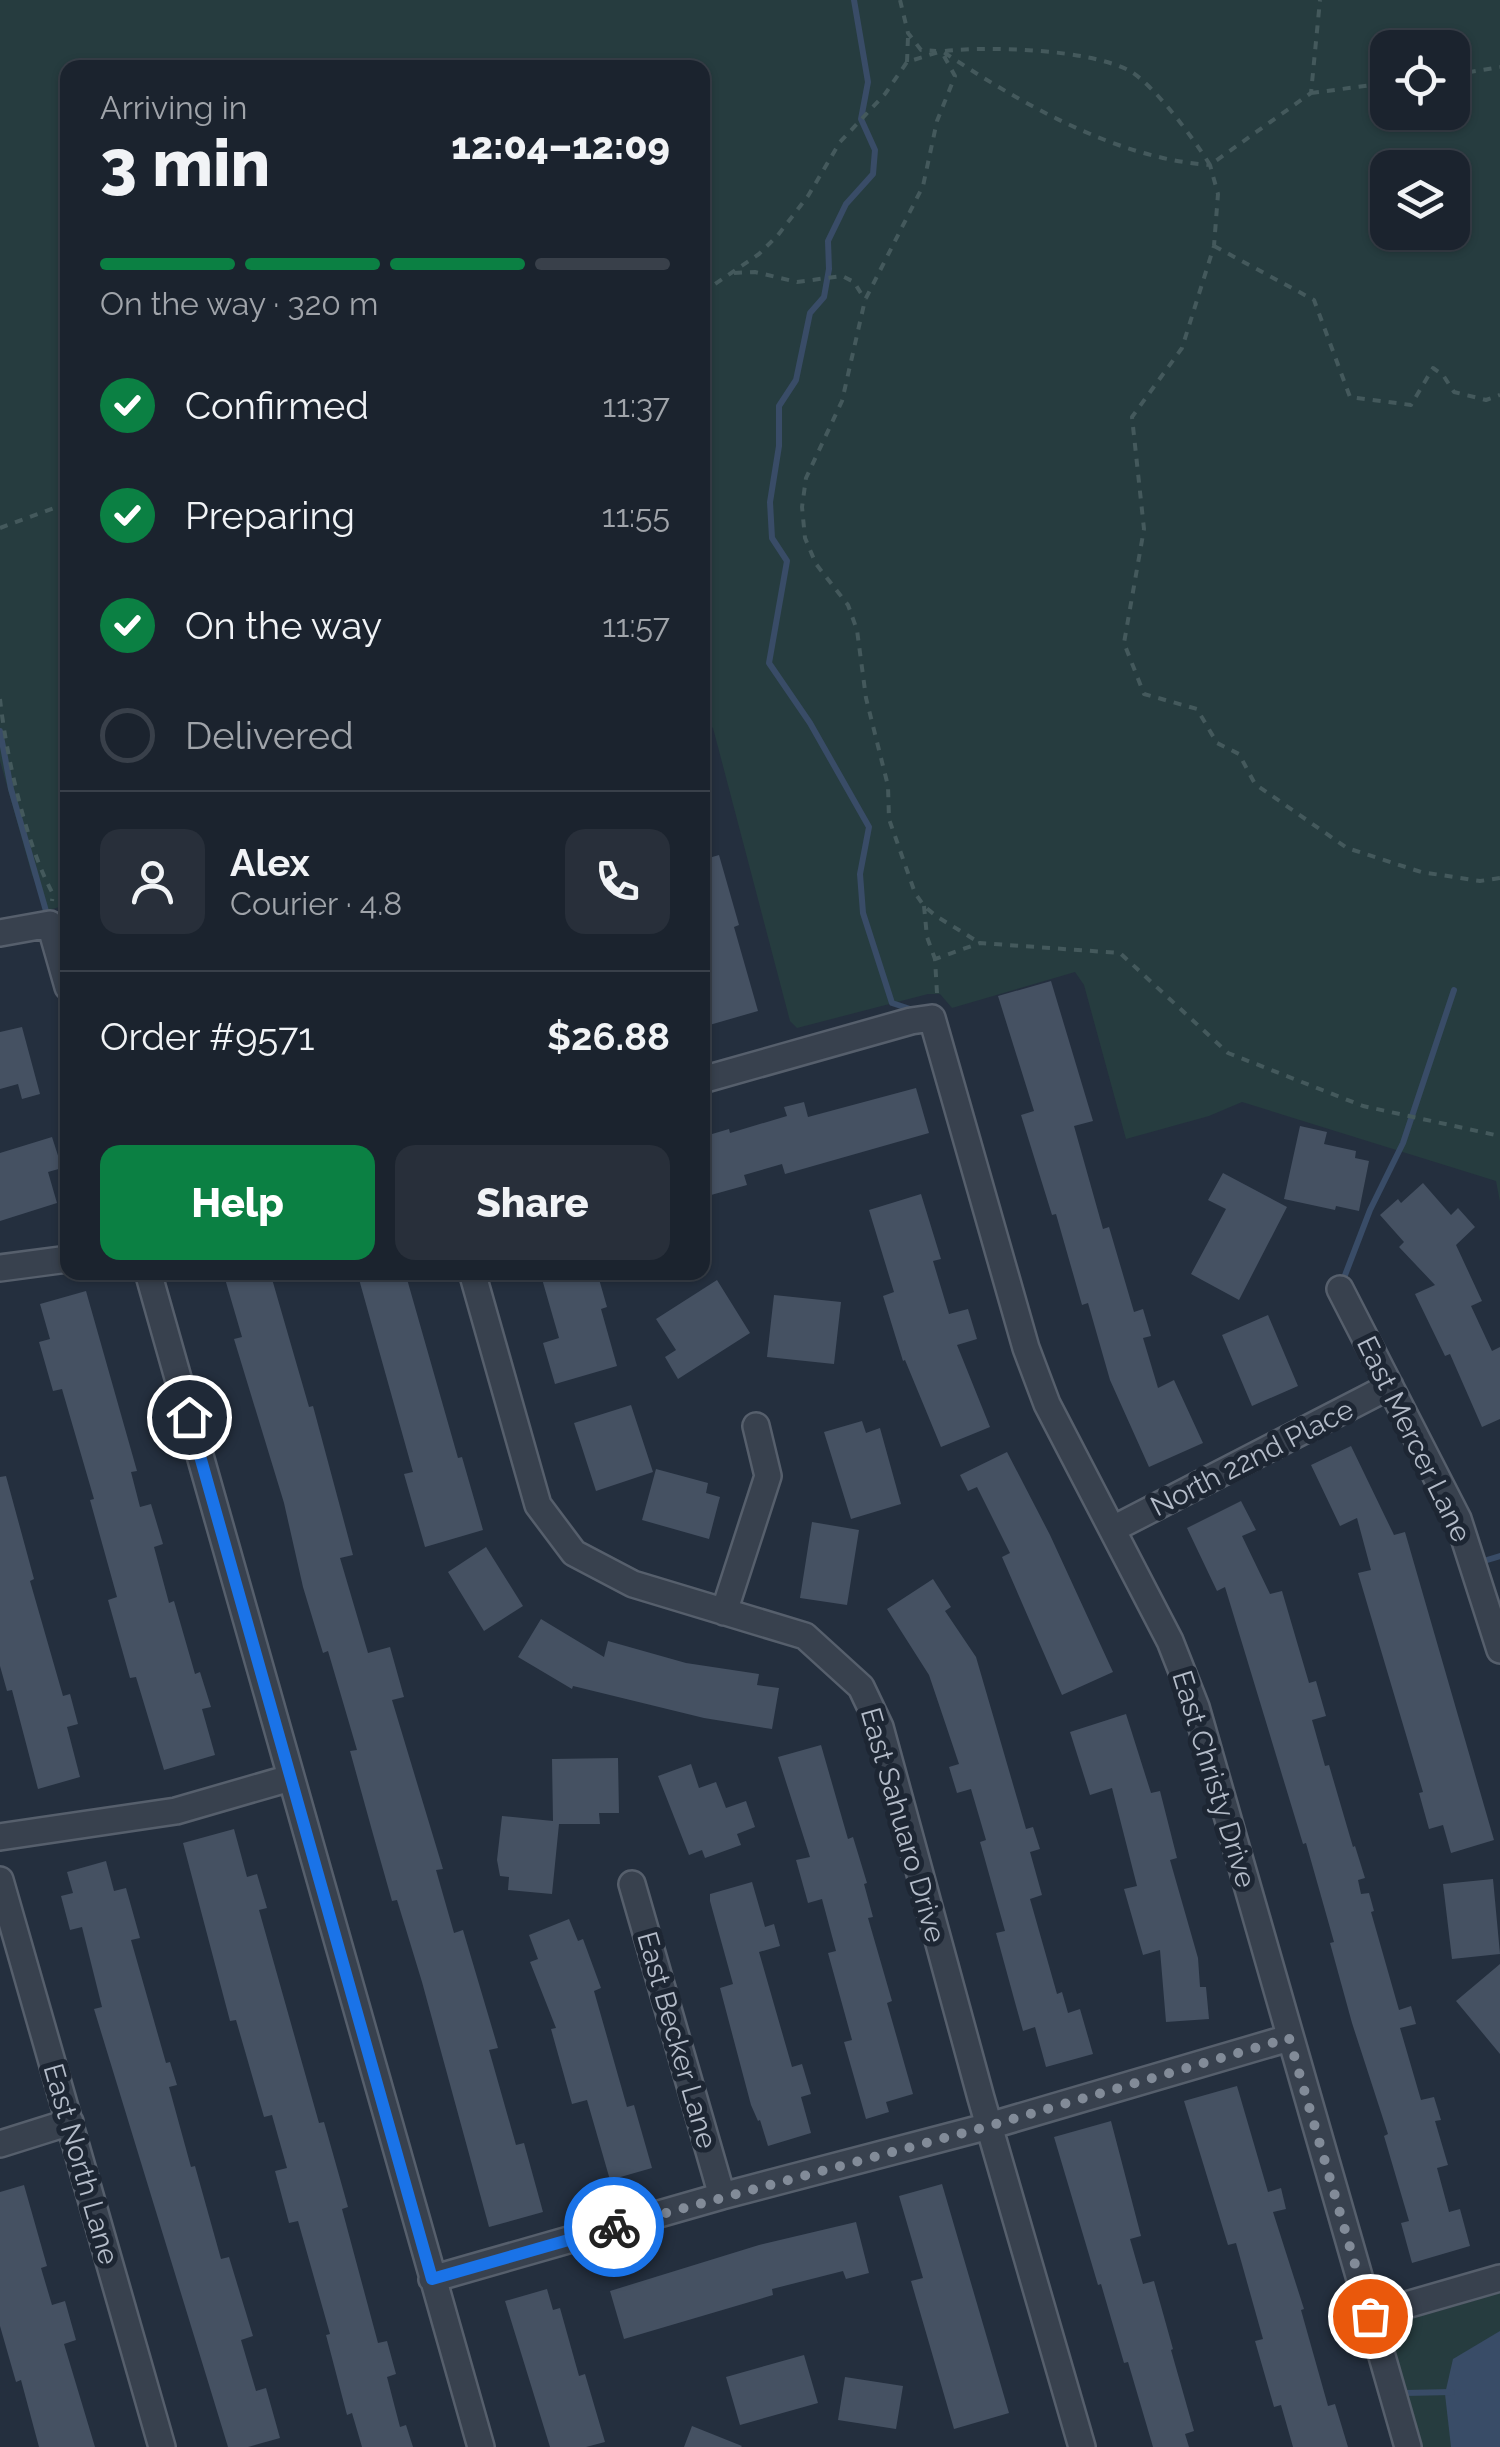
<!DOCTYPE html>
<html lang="en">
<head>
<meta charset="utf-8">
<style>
	:root { --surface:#1b232e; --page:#282f3a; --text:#f1f3f6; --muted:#a0a4aa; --line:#39404a; --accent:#0b8043 }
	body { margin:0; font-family:Raleway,sans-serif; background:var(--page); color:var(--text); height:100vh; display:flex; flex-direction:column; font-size:38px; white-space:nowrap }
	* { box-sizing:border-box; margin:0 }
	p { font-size:32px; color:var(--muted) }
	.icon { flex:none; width:55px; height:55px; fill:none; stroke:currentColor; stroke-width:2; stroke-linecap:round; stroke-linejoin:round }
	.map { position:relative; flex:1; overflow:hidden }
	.panel { position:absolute; left:60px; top:60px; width:650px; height:1220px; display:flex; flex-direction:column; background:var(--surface); border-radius:20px; box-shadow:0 2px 8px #0004,0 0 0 2px var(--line) }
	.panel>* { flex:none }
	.buttons { position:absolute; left:1370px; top:30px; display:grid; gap:20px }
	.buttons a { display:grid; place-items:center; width:100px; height:100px; border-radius:20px; background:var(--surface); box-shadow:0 2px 8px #0004,0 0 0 2px var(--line); font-size:50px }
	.pin { position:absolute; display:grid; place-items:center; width:85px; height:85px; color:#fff; margin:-42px; border:5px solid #fff; border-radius:50%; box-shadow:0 2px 10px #0007 }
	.courier { position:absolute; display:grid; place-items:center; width:100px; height:100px; margin:-50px; border:8px solid #1a73e8; border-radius:50%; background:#fff; color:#222; box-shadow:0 2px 12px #0007 }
	.head em { font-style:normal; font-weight:800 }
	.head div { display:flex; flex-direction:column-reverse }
	.head { display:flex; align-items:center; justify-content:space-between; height:170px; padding:0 40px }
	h1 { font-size:65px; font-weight:800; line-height:75px }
	.bar { display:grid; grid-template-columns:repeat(4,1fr); gap:15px 10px; align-content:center; height:120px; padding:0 40px }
	.bar i { height:12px; border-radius:8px; background:var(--line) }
	.bar .active { background:var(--accent) }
	.bar p { grid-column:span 4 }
	.line { display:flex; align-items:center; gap:25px; padding:0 40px; border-top:2px solid var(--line) }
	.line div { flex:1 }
	.round { display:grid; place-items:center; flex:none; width:105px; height:105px; border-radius:20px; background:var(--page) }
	ol { padding:0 40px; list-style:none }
	li { display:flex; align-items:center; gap:30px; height:110px }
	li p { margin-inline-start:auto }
	li .icon { padding:10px; border-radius:50%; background:var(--accent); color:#fff; stroke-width:4 }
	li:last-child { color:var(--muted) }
	li i { width:55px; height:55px; border:5px solid var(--line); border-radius:50% }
	.cta { display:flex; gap:20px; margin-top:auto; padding:20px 40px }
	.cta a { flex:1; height:115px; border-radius:20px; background:var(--accent); color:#fff; font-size:40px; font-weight:800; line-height:115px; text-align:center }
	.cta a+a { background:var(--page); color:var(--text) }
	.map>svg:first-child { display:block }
	.green { fill:#263c3f; fill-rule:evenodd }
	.water { fill:#394c67 }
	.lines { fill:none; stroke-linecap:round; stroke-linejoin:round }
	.stream { stroke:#394c67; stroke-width:6 }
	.building { fill:#455162 }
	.minor-casing { stroke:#565f6c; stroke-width:30 }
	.path { stroke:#44595c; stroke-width:4; stroke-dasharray:8 8; stroke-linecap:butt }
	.minor { stroke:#38414e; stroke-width:25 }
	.done { stroke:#828b98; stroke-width:10; stroke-dasharray:0 18 }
	.route { stroke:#1a73e8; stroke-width:12 }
	.labels { text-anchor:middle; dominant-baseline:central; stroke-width:10; stroke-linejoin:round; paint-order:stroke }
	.street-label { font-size:28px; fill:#b4bcc9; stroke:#1d2633 }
</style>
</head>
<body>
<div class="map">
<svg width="1500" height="2447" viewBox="0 0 1500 2447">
	<rect width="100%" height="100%" fill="#242f3e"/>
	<path class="green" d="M 0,0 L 1500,0 L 1500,1202 L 1496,1181 L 1242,1102 L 1209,1116 L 1126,1139 L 1084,985 L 1075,972 L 952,1008 L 940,994 L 928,994 L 797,1028 L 790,1021 L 713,728 L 703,721 L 702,68 L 68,68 L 68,905 L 48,910 L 32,875 L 0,761 ZM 1388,48 L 1452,48 L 1452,112 L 1388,112 ZM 1388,168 L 1452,168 L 1452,232 L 1388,232 Z
		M 1500,2293 L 1500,2447 L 1423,2447 L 1394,2345 L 1398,2326 L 1408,2320 Z"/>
	<path class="water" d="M 1500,2331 L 1500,2447 L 1451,2447 L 1445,2394 L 1453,2359 Z"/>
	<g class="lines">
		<path class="stream" d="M 854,0 L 868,82 L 861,119 L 875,150 L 873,174 L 846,204 L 828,241 L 829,269 L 824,297 L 810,313 L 796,380 L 779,406 L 779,446 L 770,502 L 772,538 L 787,561 L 769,663 L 810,723 L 869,827 L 860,874 L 863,913 L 892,1003 L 913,1010
			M 0,731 L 11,789 L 48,918
			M 1342,1283 L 1370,1210 L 1403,1143 L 1454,990
			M 1477,1563 L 1500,1556
			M 1401,2389 L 1405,2393 L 1452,2392"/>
	</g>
	<path class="building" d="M 719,855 L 739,925 L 734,927 L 758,1011 L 706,1026 L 702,1014 L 702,860 Z
		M 1051,981 L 1093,1121 L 1074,1126 L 1103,1229 L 1109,1227 L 1134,1312 L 1143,1309 L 1151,1336 L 1143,1338 L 1158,1388 L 1174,1380 L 1203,1443 L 1149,1467 L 1110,1380 L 1088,1303 L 1082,1305 L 1056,1214 L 1052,1215 L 1021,1115 L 1034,1111 L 998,996 Z
		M 22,1027 L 40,1094 L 22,1099 L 18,1084 L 0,1089 L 0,1032 Z
		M 916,1088 L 929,1133 L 785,1174 L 782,1164 L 744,1175 L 747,1185 L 711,1195 L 708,1185 L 702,1187 L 702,1137 L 729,1129 L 730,1133 L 787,1116 L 784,1107 L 804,1102 L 808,1117 Z
		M 1300,1126 L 1327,1132 L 1324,1144 L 1356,1151 L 1355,1158 L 1369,1161 L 1359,1211 L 1336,1206 L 1335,1210 L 1284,1199 Z
		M 52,1137 L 62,1168 L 48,1172 L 57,1203 L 0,1221 L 0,1153 Z
		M 1223,1173 L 1287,1207 L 1239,1300 L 1191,1274 L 1226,1209 L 1208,1200 Z
		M 1423,1183 L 1451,1215 L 1458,1208 L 1475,1227 L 1456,1245 L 1482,1301 L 1471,1306 L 1492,1351 L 1500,1347 L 1500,1419 L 1482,1427 L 1450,1354 L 1445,1356 L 1415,1294 L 1435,1285 L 1399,1247 L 1404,1242 L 1380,1215 L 1398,1199 L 1401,1203 Z
		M 921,1194 L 941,1259 L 933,1261 L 949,1314 L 968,1309 L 977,1339 L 957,1345 L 990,1427 L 941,1447 L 905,1360 L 903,1361 L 883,1296 L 894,1292 L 869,1210 Z
		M 223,1272 L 270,1272 L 309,1407 L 313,1406 L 353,1555 L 340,1558 L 368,1653 L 390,1647 L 404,1697 L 392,1700 L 443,1869 L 436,1870 L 454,1933 L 463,1930 L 498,2048 L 489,2050 L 516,2145 L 524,2143 L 543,2212 L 489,2227 L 422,1982 L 397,1900 L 392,1901 L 373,1834 L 350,1751 L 357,1750 L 328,1651 L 323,1653 L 303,1587 L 284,1503 L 234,1339 L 242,1337 Z
		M 357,1272 L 405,1272 L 458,1458 L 462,1457 L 483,1530 L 425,1547 L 404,1474 L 413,1472 Z
		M 540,1272 L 597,1272 L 607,1307 L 601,1309 L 617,1366 L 555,1384 L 543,1343 L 559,1338 Z
		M 717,1280 L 750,1333 L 678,1379 L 665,1357 L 676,1350 L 656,1319 Z
		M 86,1291 L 137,1471 L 131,1472 L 140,1507 L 151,1504 L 163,1544 L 154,1547 L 169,1603 L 174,1601 L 195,1674 L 200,1672 L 211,1707 L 202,1709 L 215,1755 L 164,1770 L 136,1677 L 130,1678 L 108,1600 L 117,1597 L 90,1500 L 94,1499 L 62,1389 L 53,1391 L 39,1342 L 50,1339 L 40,1304 Z
		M 774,1295 L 841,1302 L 834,1364 L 767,1357 Z
		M 1268,1315 L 1298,1386 L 1252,1406 L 1222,1335 Z
		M 631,1405 L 653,1472 L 596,1491 L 574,1423 Z
		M 862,1421 L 866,1433 L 880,1428 L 901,1504 L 851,1519 L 824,1432 Z
		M 1351,1446 L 1394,1535 L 1405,1532 L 1494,1840 L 1451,1853 L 1443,1825 L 1429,1829 L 1419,1793 L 1423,1792 L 1358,1573 L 1371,1570 L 1357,1518 L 1340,1526 L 1311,1465 Z
		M 1007,1452 L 1050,1535 L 1113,1672 L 1062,1695 L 1002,1557 L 1010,1553 L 977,1487 L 968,1491 L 960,1475 Z
		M 656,1469 L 708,1483 L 706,1493 L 720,1497 L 709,1539 L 642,1520 Z
		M 6,1476 L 34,1579 L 30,1581 L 63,1696 L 70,1694 L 78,1724 L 67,1727 L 80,1777 L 38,1789 L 12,1690 L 7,1691 L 0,1666 L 0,1477 Z
		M 1241,1501 L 1256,1530 L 1242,1536 L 1270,1594 L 1282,1591 L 1309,1683 L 1316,1681 L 1326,1716 L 1312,1720 L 1325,1766 L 1329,1765 L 1353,1847 L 1355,1846 L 1365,1878 L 1358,1880 L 1361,1894 L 1369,1893 L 1374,1911 L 1371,1912 L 1399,2010 L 1411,2006 L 1416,2024 L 1400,2028 L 1421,2100 L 1434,2097 L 1441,2120 L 1435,2121 L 1448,2165 L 1437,2168 L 1449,2212 L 1460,2209 L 1470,2246 L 1412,2263 L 1401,2223 L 1409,2221 L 1384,2136 L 1388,2134 L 1352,2023 L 1330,1943 L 1334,1942 L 1306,1843 L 1303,1844 L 1225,1587 L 1217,1591 L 1187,1528 Z
		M 812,1522 L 859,1530 L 847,1605 L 800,1598 Z
		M 486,1547 L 523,1606 L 484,1631 L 448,1572 Z
		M 933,1579 L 951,1607 L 945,1611 L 976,1657 L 1026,1829 L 1033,1827 L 1040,1849 L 1030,1852 L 1042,1895 L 1030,1899 L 1057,1994 L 1062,1992 L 1068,2013 L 1080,2009 L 1093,2054 L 1046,2067 L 1035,2027 L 1023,2031 L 1016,2006 L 996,1933 L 1005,1931 L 980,1842 L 986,1840 L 971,1789 L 957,1793 L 949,1767 L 959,1764 L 929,1675 L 887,1609 Z
		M 541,1619 L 604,1657 L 608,1641 L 686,1663 L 759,1674 L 757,1685 L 779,1688 L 772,1729 L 704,1718 L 573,1686 L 572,1689 L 518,1657 Z
		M 1126,1714 L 1151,1793 L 1160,1791 L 1177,1858 L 1170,1860 L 1198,1958 L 1200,1987 L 1206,1987 L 1209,2019 L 1166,2022 L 1160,1950 L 1143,1955 L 1124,1889 L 1137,1886 L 1112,1788 L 1090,1795 L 1070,1732 Z
		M 821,1745 L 848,1839 L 853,1837 L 867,1883 L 864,1884 L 873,1917 L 868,1918 L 892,2001 L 887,2003 L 913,2094 L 886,2102 L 889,2112 L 866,2119 L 844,2042 L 852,2040 L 828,1953 L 836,1951 L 822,1899 L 808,1903 L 796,1860 L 810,1857 L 778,1757 Z
		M 618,1758 L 619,1813 L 599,1813 L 600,1824 L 559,1824 L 552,1894 L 508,1890 L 509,1877 L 500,1876 L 497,1860 L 502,1816 L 553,1821 L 552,1759 Z
		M 691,1764 L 699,1788 L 716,1782 L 726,1808 L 746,1801 L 755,1827 L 737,1834 L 741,1845 L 705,1858 L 702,1850 L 689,1855 L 658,1776 Z
		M 234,1829 L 247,1877 L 257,1874 L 267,1908 L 259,1910 L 319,2123 L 324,2122 L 348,2207 L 342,2209 L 378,2343 L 387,2341 L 396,2374 L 387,2377 L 400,2427 L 406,2425 L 413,2447 L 362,2447 L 352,2413 L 347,2415 L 326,2335 L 330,2334 L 298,2221 L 289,2223 L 275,2171 L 287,2168 L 272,2115 L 264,2117 L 236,2020 L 230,2021 L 183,1843 Z
		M 106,1861 L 114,1891 L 126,1888 L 140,1938 L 131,1940 L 166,2063 L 170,2062 L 177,2085 L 169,2087 L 191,2167 L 195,2166 L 221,2259 L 229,2257 L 253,2336 L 241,2340 L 256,2391 L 266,2388 L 280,2438 L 248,2447 L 228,2447 L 94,2009 L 102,2007 L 82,1927 L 70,1930 L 61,1896 L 73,1893 L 67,1872 Z
		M 1493,1879 L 1500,1954 L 1452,1959 L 1443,1884 Z
		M 752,1882 L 765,1927 L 774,1924 L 780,1946 L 759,1952 L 792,2067 L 802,2064 L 811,2094 L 801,2097 L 811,2133 L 768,2146 L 760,2120 L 758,2121 L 751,2105 L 720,1988 L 733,1984 L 710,1901 L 710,1894 Z
		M 569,1919 L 578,1941 L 583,1939 L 601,1988 L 594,1991 L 627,2107 L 634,2105 L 652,2168 L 610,2180 L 587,2100 L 572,2104 L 551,2029 L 556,2028 L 530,1962 L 538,1959 L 529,1935 Z
		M 1500,1964 L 1500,2054 L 1456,2001 Z
		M 1237,2086 L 1268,2192 L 1281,2188 L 1286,2209 L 1273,2212 L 1304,2309 L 1301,2310 L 1328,2406 L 1335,2404 L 1348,2447 L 1293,2447 L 1281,2405 L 1274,2407 L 1255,2341 L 1263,2339 L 1236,2243 L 1228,2245 L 1184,2101 Z
		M 1111,2121 L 1141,2236 L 1130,2239 L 1143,2284 L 1154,2281 L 1173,2349 L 1171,2350 L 1194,2431 L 1185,2434 L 1189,2447 L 1153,2447 L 1128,2362 L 1124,2363 L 1101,2284 L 1098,2285 L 1054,2137 Z
		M 942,2184 L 1009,2413 L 954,2429 L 911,2281 L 923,2278 L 899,2196 Z
		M 24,2185 L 47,2266 L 41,2268 L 52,2305 L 65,2301 L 76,2340 L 64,2344 L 95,2447 L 39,2447 L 21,2380 L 16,2382 L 0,2326 L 0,2192 Z
		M 856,2222 L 869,2273 L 846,2279 L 843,2271 L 772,2289 L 773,2295 L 624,2339 L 610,2291 L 759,2245 Z
		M 547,2289 L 553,2310 L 560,2308 L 579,2376 L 585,2374 L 605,2442 L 586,2447 L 550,2447 L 505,2301 Z
		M 804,2355 L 818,2403 L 740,2425 L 726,2377 Z
		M 845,2377 L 903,2386 L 896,2429 L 838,2420 Z
		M 692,2426 L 742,2446 L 741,2447 L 684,2447 Z"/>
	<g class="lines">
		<g class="minor-casing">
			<path id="minor" d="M 0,933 L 50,924 L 68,987
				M 702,1080 L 911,1021 L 932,1018 L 1026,1348 L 1047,1404 L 1170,1641 L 1196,1707 L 1408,2447
				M 0,1268 L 68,1259
				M 148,1272 L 481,2447
				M 472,1272 L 538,1505 L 574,1553 L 633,1584 L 805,1636 L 861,1687 L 880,1727 L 981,2098 L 1082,2447
				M 1340,1289 L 1458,1519 L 1500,1650
				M 1113,1529 L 1390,1386
				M 724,1612 L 768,1476 L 756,1426
				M 0,1837 L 176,1811 L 290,1778
				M 0,1880 L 162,2447
				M 632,1884 L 722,2196
				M 0,2144 L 70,2122
				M 432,2279 L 722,2196 L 989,2126 L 1289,2038
				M 1368,2316 L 1500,2278"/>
		</g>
		<path class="path" d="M 900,0 L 908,33 L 921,50 L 936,51
			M 945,51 C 990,46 1089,49 1130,71 C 1155,86 1194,139 1210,165 L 1311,93 L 1320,0
			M 944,56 L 955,76 L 937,121 L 923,186 L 865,300 L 842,401 L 806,478 L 802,507 L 805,538 L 816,564 L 848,605 L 857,630 L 866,698 L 888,786 L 889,819 L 915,893 L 924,906 L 936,916 L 980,943
			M 907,62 L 908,37
			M 1452,75 L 1500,67
			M 1311,93 L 1388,83
			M 1214,246 L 1314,300 L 1350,397 L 1411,405 L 1433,368 L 1443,375 L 1454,392 L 1486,400 L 1500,395
			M 734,273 L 755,272 L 797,282 L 842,276 L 854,282 L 865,300
			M 702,293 L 759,254 L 778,235 L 808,196 L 840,142 L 885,94 L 907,62 L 942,51 C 1018,102 1117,159 1210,165 L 1218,194 L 1214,246 L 1182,348 L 1132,417 L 1144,529 L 1124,643 L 1144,694 L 1197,709 L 1217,743 L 1239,754 L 1255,784 L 1347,848 L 1421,872 L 1480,881 L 1500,878
			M 0,528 L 68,503
			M 0,699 C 6,755 26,845 53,894 L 52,901
			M 924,906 L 927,937 L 935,959
			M 937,993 L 935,959 L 980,943 L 1120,953 L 1228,1053 L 1363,1106 L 1500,1136"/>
		<use href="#minor" class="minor"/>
	</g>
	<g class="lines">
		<path class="done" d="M 614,2227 L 989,2126 L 1289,2038 L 1370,2316"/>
		<path class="route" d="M 189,1417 L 432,2279 L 614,2227"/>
	</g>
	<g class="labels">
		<g class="street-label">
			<text transform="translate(1414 1439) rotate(64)">East Mercer Lane</text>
			<text transform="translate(1252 1458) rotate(-27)">North 22nd Place</text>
			<text transform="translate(1214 1779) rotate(73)">East Christy Drive</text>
			<text transform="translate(903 1825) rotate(74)">East Sahuaro Drive</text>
			<text transform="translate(677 2040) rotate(74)">East Becker Lane</text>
			<text transform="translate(81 2164) rotate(74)">East North Lane</text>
		</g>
	</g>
</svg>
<div class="buttons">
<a><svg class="icon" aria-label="locate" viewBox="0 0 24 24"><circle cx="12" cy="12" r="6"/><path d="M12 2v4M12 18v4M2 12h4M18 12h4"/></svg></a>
<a><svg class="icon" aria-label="layers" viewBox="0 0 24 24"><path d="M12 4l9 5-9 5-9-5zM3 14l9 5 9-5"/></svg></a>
</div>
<div class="pin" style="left:1370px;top:2316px;background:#ea580c"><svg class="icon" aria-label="bag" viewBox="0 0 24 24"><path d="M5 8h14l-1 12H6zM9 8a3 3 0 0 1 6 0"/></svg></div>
<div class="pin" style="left:189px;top:1417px;background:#1f2937"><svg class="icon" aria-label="home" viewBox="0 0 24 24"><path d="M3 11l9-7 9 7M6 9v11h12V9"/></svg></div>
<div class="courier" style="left:614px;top:2227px"><svg class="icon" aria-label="bike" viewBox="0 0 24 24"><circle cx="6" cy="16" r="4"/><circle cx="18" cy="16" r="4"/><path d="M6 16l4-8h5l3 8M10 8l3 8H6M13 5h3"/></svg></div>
<section class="panel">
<div class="head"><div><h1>3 min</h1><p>Arriving in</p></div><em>12:04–12:09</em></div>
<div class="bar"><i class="active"></i><i class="active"></i><i class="active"></i><i></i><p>On the way · 320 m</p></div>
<ol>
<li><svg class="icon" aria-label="check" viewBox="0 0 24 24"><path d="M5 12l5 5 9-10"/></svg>Confirmed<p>11:37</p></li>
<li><svg class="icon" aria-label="check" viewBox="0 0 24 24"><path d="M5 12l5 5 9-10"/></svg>Preparing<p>11:55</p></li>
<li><svg class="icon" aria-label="check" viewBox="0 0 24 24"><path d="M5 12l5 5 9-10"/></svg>On the way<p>11:57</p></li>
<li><i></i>Delivered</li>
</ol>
<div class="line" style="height:180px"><a class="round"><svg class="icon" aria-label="person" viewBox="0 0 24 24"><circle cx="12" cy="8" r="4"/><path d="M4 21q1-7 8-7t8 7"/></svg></a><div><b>Alex</b><p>Courier · 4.8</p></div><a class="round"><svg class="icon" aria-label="phone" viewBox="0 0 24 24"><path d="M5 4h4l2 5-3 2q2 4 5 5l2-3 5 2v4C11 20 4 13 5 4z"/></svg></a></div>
<div class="line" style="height:130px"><div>Order #9571</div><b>$26.88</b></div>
<div class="cta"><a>Help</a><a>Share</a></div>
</section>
</div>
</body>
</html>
